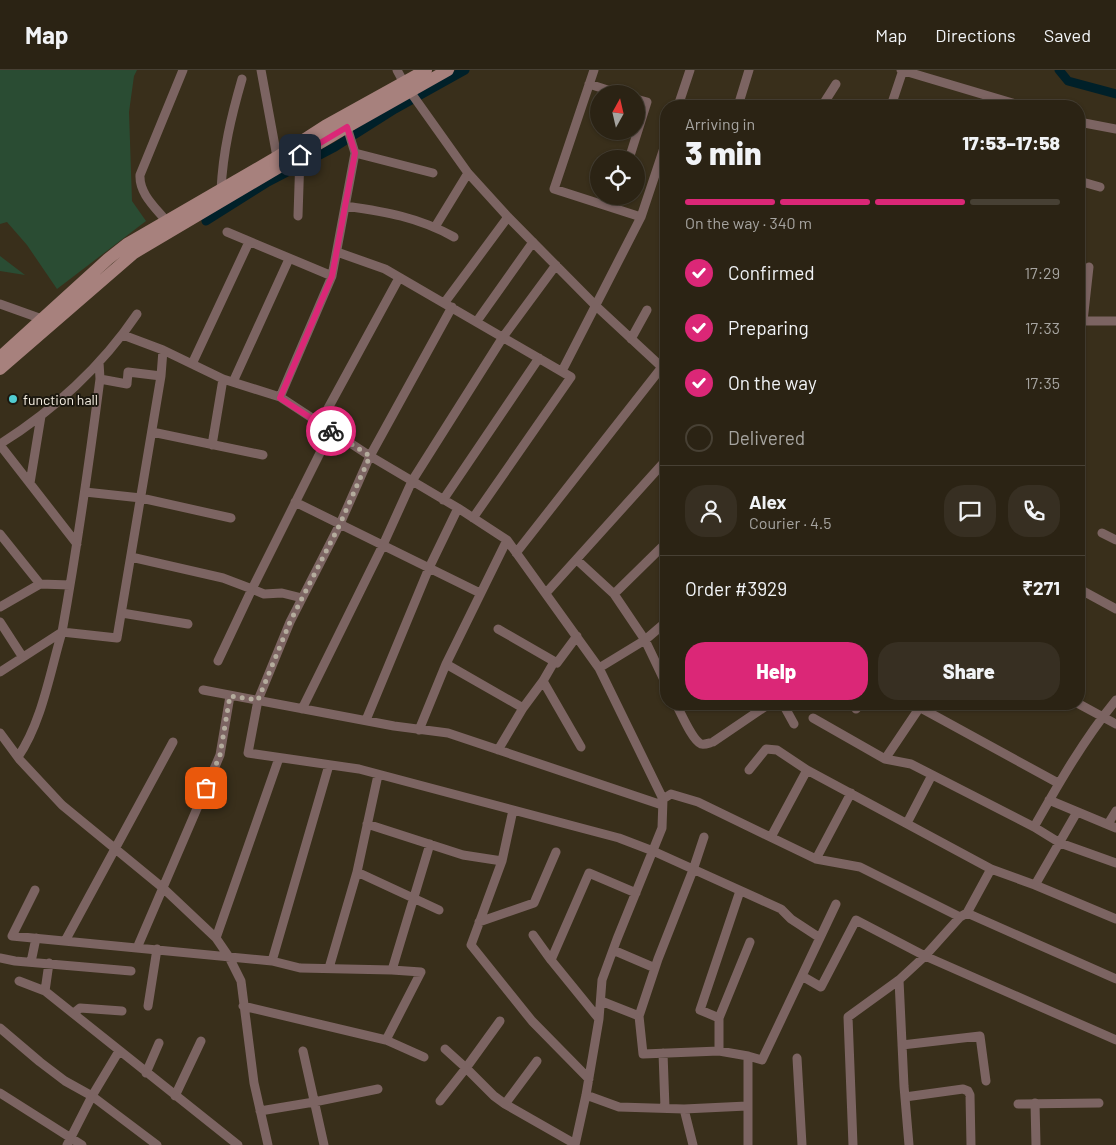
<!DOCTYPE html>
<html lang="en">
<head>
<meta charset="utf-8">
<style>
	:root { --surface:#2b2314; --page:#372f22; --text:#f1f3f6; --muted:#a6a4a0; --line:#474034; --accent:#db2777 }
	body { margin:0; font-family:Barlow,sans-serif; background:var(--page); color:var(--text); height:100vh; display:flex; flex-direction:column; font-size:19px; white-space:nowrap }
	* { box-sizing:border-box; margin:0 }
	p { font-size:16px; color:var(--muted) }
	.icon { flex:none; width:28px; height:28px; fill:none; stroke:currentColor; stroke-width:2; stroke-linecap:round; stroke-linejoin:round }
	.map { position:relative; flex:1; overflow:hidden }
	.drawer { position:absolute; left:660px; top:30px; width:425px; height:610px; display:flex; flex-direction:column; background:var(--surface); border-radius:20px; box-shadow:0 1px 4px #0004,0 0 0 1px var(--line) }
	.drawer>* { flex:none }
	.needle { width:32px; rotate:8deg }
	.tools { position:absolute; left:590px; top:15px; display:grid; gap:10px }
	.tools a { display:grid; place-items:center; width:55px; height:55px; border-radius:50%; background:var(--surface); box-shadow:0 1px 4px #0004,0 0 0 1px var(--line); font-size:25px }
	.pin { position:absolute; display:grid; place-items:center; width:42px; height:42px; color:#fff; margin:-21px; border-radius:10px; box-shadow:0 2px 8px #0006 }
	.courier { position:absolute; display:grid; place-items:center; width:50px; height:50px; margin:-25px; border:4px solid #db2777; border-radius:50%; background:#fff; color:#222; box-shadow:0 1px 6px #0007 }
	.headline em { font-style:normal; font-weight:800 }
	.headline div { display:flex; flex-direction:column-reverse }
	.headline { display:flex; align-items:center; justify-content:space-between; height:85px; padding:0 25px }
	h1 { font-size:32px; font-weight:800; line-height:38px }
	.bar { display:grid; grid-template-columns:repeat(4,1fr); gap:8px 5px; align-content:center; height:60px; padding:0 25px }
	.bar i { height:6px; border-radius:4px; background:var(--line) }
	.bar .active { background:var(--accent) }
	.bar p { grid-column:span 4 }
	.line { display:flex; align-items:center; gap:12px; padding:0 25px; border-top:1px solid var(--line) }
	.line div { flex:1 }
	.round { display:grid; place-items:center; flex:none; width:52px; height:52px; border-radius:20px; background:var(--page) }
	ol { padding:0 25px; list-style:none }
	li { display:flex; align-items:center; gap:15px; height:55px }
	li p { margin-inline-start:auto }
	li .icon { padding:5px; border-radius:50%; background:var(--accent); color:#fff; stroke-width:4 }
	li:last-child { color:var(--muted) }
	li i { width:28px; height:28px; border:2px solid var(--line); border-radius:50% }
	.primary-button { display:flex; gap:10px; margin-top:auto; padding:10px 25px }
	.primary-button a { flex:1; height:58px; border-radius:20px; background:var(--accent); color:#fff; font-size:20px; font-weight:800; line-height:58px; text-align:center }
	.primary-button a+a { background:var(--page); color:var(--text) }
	header { display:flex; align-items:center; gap:30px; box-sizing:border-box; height:70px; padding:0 25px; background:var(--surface); border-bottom:1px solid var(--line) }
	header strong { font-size:24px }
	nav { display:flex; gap:28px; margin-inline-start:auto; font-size:18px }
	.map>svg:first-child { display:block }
	.green { fill:#2a4c33 }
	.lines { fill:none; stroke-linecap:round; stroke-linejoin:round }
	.canal { stroke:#002029; stroke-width:9 }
	.minor { stroke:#7c6462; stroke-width:9 }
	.secondary { stroke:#a7817d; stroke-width:12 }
	.done { stroke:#b4ac9d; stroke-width:5; stroke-dasharray:0 9 }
	.route { stroke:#db2777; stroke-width:6 }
	.poi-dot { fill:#51ccd1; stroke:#1c180f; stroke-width:2 }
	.labels { text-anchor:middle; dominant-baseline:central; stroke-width:4; stroke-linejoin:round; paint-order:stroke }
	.poi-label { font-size:14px; fill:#f6efe3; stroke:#1c180f; text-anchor:start }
</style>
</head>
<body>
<header>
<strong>Map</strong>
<nav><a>Map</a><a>Directions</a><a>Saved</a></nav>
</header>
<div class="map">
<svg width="1116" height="1075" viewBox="0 0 1116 1075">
	<rect width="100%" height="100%" fill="#392f1b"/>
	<path class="green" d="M 0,0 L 137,0 L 134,6 L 129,42 L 132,131 L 146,151 L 57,219 L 27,175 L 7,152 L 0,154 Z
		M 0,186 L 25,205 L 0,201 Z"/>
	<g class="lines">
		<path class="canal" d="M 1059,0 L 1068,11 L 1116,24
			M 206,151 L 268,112 L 335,77 L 395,39 L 465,0"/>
		<path class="minor" d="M 261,0 L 277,87
			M 397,0 L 404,13 L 468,103 L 508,147 L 596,236 L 666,301
			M 594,0 L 554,119 L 641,147
			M 901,0 L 1022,36
			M 589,14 L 620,24
			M 678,36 L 690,0
			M 738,36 L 749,0
			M 822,36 L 836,14
			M 891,36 L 903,0
			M 1079,52 L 1116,59
			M 355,83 L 433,103
			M 629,89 L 647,32 L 636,29
			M 1079,111 L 1100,117
			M 221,120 C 223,81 231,47 242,9
			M 346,136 C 386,142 418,147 454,167
			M 613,138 L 617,126
			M 298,146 L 300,85
			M 167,152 C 156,138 139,124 140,105 L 183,0
			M 435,157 L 468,103
			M 227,162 L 332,206
			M 337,182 L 385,199 L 571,307 L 473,448
			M 445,232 L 508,147
			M 0,234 L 42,249
			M 452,237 L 370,386 L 340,454 L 290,552 L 258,630 L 248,683 L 359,699 L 619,768 L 653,781 L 781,839 L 791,849 L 820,868
			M 477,251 L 533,172
			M 1079,251 L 1116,251
			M 1083,251 L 1089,197
			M 123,265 L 163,280 L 223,309 L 280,327 L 370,386 L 458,438 L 507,470 L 599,598 L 663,729 L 671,724 L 698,732 L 816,789 L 860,797 L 960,847
			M 631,269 L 647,240
			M 99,292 L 100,309 C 89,394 77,478 62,562 L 117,568 L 161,306
			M 192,294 L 249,172
			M 562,301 L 641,147 L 666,72
			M 100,309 L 127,314 L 128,302 L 161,306 L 163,280
			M 233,312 L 289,189
			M 280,327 L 332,206 L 355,83 L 347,57
			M 320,353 L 399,208
			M 152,362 L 263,385
			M 666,362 L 666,361
			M 0,374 C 53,341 102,296 137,244
			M 0,375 L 77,474
			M 212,375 L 223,309
			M 30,413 L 41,346
			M 85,422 L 141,428 L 231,448
			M 443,430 L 539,288
			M 295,432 L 480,523
			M 1102,463 L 1116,470
			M 0,464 L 40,514
			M 516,483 L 662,297
			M 131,487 L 223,508 L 252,519 L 331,361
			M 577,490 L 614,524 L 645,570 L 666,614
			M 546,523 L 666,390
			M 614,524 L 666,473
			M 1079,527 L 1083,521 L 1116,539
			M 0,537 L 40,514 L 70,515
			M 122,543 L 188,554
			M 0,552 L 22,586
			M 498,559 L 557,593 L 577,566
			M 218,591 L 252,519 L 264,524 L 282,523 L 302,528
			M 599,598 L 645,570 L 666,552
			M 0,602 L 62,562
			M 543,611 L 581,677
			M 203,620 L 394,656 L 448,663 L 659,734 L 663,729
			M 676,634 C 681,643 692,670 701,674 C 705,675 709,673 713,672 L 769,634
			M 783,634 L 794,654
			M 1079,634 L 1116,654
			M 919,637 L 1058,713
			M 523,638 L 543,611 L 554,592
			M 302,639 L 383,475 L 412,411 L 503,267 L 556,195
			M 856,639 L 861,634
			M 813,648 L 885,689 L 911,694 L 1034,757 C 1059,713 1084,669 1116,630
			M 366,650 L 429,498 L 458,438
			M 419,660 L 446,594
			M 0,663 L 20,690 L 62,735 L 163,818 L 216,868 L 229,887 L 241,911 L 254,1013 L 268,1075
			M 498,680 L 523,638 L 446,594 L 507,470
			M 18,687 C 42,652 50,602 62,562
			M 885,689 L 922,634
			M 749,700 L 766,679 L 777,680 L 807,700 L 991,799 L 1035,815
			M 1049,730 L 1116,758
			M 1077,742 L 1035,815 L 1116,849
			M 907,753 L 932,705
			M 367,754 L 463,785 L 502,791 L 471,875 L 532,951 L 589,1009
			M 1108,754 L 1116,741
			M 1034,757 L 1060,773 L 1116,793
			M 704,767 L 693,800 L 658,889 L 639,946 L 643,984 L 719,981 L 748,986 L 748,1075
			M 771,767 L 807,700
			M 816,789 L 851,723
			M 502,791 L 513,740
			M 357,802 L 439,840
			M 35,820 L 12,866 L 272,891 L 300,898 L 392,900 L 421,902 L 386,970 L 243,936
			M 967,843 L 991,799
			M 479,852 L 534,833 L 556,782
			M 533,865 L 551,890 L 589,803 L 636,823
			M 216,868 L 279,688
			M 65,871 L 173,672
			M 137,878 L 220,685 L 230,626
			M 613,880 L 655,898
			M 0,888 L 15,891 L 131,901
			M 551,890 L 599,949
			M 272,891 L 329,695
			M 31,892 L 36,868
			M 49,893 L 45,921 L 238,1075
			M 329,898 L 357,802 L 378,705
			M 392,900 L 430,774
			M 802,906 L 821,917 L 856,850 L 925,886 L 1116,970
			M 899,910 L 904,1016 L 909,1075
			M 19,911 L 45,921
			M 601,931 L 639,946
			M 148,936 L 157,879
			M 74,943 L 80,938 L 122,941
			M 719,948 L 750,872
			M 500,951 L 466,998 L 494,1026 L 505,1034 L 575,1074
			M 0,958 L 40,992 L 65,1011 L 92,1026 L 157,1075
			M 386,970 L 424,987
			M 902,975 L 980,966 L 986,1011
			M 303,981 L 324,1075
			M 719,981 L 719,948 L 700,940 L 740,821
			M 663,983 L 665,1038
			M 748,986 L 762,990 L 836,834
			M 797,988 L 802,1075
			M 146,1003 L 159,973
			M 0,1023 L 82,1075
			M 586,1025 L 619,1037 L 684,1039 L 747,1036
			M 175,1026 L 201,971
			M 905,1027 L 963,1019 L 968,1021 L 970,1025 L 971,1075
			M 440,1031 L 466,998 L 445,979
			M 1035,1033 L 1036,1075
			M 505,1034 L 537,991
			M 1018,1034 L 1099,1033
			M 684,1039 L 693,1075
			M 260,1041 L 314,1032 L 378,1019
			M 67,1075 L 92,1026 L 119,981
			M 575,1075 L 586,1025 L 599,949 L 602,910 L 617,869 L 662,758 L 663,729
			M 853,1075 L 848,947 L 899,910 L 925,886 L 960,847 L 967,843 L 1116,909"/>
		<path class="secondary" d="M 0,287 L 108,189 L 127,174 L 277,87 L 325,56 L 426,0
			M 0,299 L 134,183 L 347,57 L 448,0"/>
	</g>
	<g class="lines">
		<path class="done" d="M 206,718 L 220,685 L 230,626 L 258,630 L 290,552 L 340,454 L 370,386 L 331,361"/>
		<path class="route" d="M 300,85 L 347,57 L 355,83 L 332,206 L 280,328 L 331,361"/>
	</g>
	<circle class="poi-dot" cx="13" cy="329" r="5"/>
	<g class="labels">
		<g class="poi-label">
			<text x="23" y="329">function hall</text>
		</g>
	</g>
</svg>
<div class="tools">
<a><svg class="needle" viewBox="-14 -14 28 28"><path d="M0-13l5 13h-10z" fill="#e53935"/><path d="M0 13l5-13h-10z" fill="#a6a4a0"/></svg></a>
<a><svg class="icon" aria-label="locate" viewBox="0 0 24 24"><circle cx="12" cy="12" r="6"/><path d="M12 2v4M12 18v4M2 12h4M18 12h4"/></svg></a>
</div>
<div class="pin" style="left:206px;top:718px;background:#ea580c"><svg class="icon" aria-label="bag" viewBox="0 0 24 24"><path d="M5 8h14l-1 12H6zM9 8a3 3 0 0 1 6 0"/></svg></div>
<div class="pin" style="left:300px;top:85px;background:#1f2937"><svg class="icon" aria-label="home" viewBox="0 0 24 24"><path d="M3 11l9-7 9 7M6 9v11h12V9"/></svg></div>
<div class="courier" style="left:331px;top:361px"><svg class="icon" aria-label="bike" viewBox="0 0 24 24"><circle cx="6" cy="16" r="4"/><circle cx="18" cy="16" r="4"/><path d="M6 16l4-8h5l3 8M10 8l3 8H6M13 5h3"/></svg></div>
<section class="drawer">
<div class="headline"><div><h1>3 min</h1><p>Arriving in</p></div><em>17:53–17:58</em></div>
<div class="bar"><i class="active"></i><i class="active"></i><i class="active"></i><i></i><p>On the way · 340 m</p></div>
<ol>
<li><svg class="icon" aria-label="check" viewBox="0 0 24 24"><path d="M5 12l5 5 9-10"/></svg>Confirmed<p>17:29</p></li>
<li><svg class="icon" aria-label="check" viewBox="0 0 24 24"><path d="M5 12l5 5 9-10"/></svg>Preparing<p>17:33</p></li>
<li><svg class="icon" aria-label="check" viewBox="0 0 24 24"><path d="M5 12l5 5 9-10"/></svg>On the way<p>17:35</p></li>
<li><i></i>Delivered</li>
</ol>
<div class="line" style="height:90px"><a class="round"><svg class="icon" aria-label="person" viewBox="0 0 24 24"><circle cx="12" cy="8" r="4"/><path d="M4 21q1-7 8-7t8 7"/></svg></a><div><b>Alex</b><p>Courier · 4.5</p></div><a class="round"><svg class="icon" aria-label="chat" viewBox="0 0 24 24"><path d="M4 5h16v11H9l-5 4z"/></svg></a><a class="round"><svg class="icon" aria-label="phone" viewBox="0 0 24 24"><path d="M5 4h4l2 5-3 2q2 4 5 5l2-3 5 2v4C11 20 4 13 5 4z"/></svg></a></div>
<div class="line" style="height:65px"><div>Order #3929</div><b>₹271</b></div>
<div class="primary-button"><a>Help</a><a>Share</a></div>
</section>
</div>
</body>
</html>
